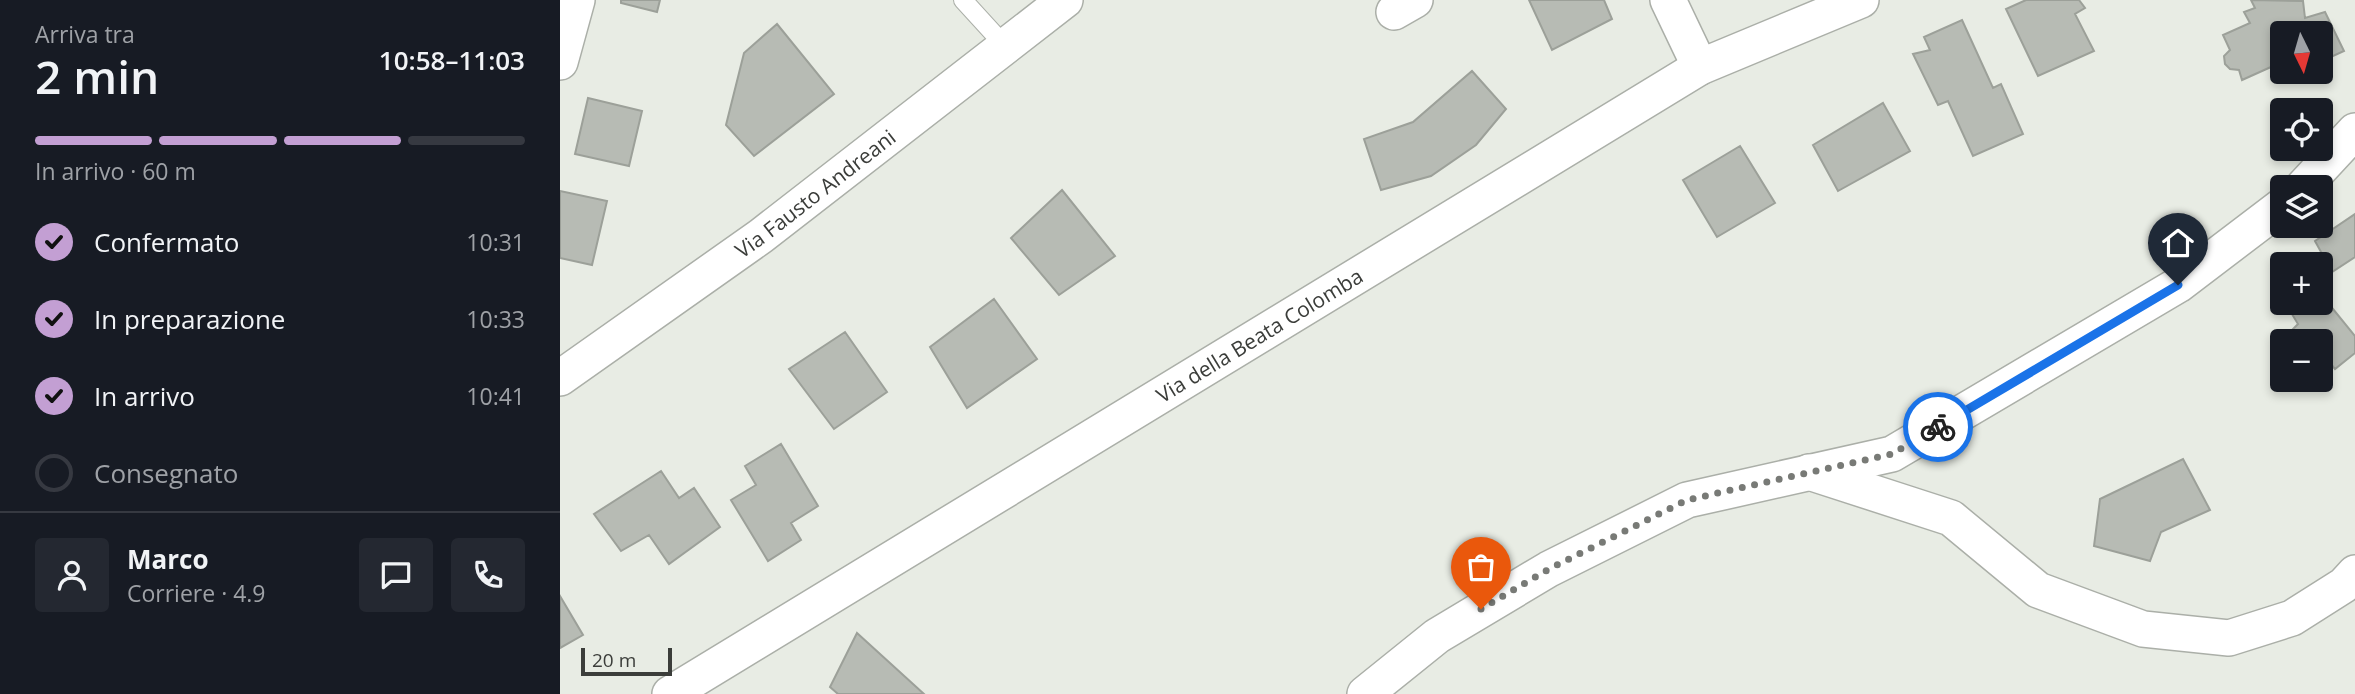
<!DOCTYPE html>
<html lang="it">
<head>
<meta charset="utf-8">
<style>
	:root { --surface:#171b24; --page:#242831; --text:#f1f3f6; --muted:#9ea1a6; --line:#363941; --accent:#c39fd3 }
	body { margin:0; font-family:"Open Sans",sans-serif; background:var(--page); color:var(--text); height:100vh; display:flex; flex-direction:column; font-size:26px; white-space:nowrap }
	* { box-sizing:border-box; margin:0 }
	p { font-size:23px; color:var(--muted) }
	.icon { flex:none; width:38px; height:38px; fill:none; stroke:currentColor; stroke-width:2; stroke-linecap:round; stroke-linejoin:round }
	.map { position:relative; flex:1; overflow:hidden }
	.details { display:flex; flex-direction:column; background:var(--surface); width:560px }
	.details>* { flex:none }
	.needle { width:46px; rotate:175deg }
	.tools { position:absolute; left:1710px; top:21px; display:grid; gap:14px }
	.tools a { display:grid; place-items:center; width:63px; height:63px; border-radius:7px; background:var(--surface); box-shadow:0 4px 10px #0003; font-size:35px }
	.scale { position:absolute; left:21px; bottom:18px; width:91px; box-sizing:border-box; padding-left:7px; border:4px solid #3b3d3a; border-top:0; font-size:19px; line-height:24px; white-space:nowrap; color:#3b3d3a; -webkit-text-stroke:5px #e8ece4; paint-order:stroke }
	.pin { position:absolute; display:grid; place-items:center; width:60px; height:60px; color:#fff; margin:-72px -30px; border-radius:50% 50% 50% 0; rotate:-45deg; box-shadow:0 0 7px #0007 }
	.pin .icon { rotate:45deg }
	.courier { position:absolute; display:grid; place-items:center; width:70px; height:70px; margin:-35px; border:5px solid #1a73e8; border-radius:50%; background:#fff; color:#222; box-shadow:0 2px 9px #0007 }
	.overview em { font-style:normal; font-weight:600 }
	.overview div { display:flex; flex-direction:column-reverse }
	.overview { display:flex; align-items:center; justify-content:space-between; height:119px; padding:0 35px }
	h1 { font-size:46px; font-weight:600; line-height:52px }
	.bar { display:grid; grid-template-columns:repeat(4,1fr); gap:10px 7px; align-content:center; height:84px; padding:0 35px }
	.bar i { height:9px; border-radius:5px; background:var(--line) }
	.bar .selected { background:var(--accent) }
	.bar p { grid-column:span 4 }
	.line { display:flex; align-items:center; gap:18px; padding:0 35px; border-top:2px solid var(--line) }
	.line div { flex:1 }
	.round { display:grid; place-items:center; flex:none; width:74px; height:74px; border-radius:7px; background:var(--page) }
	ol { padding:0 35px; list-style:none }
	li { display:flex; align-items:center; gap:21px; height:77px }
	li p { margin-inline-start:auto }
	li .icon { padding:7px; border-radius:50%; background:var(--accent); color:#111; stroke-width:4 }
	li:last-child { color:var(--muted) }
	li i { width:38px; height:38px; border:4px solid var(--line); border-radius:50% }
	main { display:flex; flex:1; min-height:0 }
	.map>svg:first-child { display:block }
	.building { fill:#b7bbb4; stroke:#9ca099; stroke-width:2 }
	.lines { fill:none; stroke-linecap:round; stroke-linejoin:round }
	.lane-casing { stroke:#abafa8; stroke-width:20 }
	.street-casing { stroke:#abafa8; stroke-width:38 }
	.lane { stroke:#fff; stroke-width:18 }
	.street { stroke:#fff; stroke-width:35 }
	.done { stroke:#787a76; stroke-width:7; stroke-dasharray:0 12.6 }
	.route { stroke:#1a73e8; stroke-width:9 }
	.labels { text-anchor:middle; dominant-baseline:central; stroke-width:6; stroke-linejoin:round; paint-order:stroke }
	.street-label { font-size:21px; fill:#3b3d3a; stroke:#e8ece4 }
</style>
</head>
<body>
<main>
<section class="details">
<div class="overview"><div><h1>2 min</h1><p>Arriva tra</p></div><em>10:58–11:03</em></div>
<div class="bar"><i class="selected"></i><i class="selected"></i><i class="selected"></i><i></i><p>In arrivo · 60 m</p></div>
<ol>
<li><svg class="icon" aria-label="check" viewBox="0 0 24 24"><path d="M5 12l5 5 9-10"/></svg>Confermato<p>10:31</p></li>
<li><svg class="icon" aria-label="check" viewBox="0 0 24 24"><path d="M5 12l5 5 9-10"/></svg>In preparazione<p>10:33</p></li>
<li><svg class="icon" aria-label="check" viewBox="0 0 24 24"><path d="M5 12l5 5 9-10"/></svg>In arrivo<p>10:41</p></li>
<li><i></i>Consegnato</li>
</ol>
<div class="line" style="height:126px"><a class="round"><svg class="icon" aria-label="person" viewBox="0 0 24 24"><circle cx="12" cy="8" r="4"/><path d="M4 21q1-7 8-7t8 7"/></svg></a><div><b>Marco</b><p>Corriere · 4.9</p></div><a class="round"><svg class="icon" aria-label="chat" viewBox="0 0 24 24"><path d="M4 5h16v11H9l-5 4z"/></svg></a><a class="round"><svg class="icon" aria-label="phone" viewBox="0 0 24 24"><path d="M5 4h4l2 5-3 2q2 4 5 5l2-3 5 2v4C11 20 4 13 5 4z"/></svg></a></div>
</section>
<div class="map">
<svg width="1795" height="694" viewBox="0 0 1795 694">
	<rect width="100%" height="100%" fill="#e8ece4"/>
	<path class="building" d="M 61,0 L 100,0 L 97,12 L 61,3 Z
		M 969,0 L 1044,0 L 1052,19 L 992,50 Z
		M 1466,0 L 1519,0 L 1525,8 L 1515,14 L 1534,51 L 1478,76 L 1446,9 Z
		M 1691,0 L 1743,1 L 1745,18 L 1765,12 L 1784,51 L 1760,62 L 1760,33 L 1722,33 L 1722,62 L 1682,80 L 1679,70 L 1670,69 L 1665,64 L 1664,56 L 1670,50 L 1663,35 L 1690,23 L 1684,12 L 1695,8 Z
		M 1402,20 L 1433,88 L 1441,84 L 1463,134 L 1413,156 L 1388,101 L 1378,105 L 1353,54 L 1370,50 L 1364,37 Z
		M 217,24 L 274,94 L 194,156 L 166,125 L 184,53 Z
		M 912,71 L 946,109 L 916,145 L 871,176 L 821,190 L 804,139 L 853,122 Z
		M 28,98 L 82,111 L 69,166 L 15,154 Z
		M 1323,103 L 1350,151 L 1278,191 L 1253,145 Z
		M 1180,146 L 1215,203 L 1157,237 L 1123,180 Z
		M 502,190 L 555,256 L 499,295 L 451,238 Z
		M 0,191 L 47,201 L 32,265 L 0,258 Z
		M 1795,214 L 1795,257 L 1772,272 L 1755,241 Z
		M 1760,293 L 1795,336 L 1795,353 L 1775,369 L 1760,351 L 1760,341 L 1743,341 L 1733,329 L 1738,324 L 1729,309 L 1739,303 L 1760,303 Z
		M 434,299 L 477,359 L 407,408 L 370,347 Z
		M 285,332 L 327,392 L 274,429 L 229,369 Z
		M 221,444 L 258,506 L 231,523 L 241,540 L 208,561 L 171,500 L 196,485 L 185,466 Z
		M 1623,459 L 1650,510 L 1601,532 L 1590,561 L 1534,546 L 1540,499 Z
		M 101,471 L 119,498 L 134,488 L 160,527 L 109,564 L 89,535 L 61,551 L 34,514 Z
		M 0,596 L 23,635 L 0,648 Z
		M 297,633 L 364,694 L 278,694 L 270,687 Z"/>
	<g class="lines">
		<g class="lane-casing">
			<path id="lane" d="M 403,0 L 445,46"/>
		</g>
		<g class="street-casing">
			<g id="street">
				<path d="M 1108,0 L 1140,67"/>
				<path d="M 834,12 L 855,0"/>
				<path d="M 0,62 L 17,0"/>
				<path d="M 1743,187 L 1795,131"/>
				<path id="s1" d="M 0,378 L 201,236 L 505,0"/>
				<path d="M 1249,472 L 1391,518 L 1478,590 L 1583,629 L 1669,638 L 1732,618 L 1784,585 L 1795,573"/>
				<path id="s2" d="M 110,694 L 1140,67 L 1301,0"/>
				<path d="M 805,694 L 877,636 L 989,569 L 1127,500 L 1332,454 L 1618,285 L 1722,206"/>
			</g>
		</g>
		<use href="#lane" class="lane"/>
		<use href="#street" class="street"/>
	</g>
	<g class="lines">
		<path class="done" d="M 921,609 L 989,569 L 1127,500 L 1332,454 L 1378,427"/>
		<path class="route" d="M 1378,427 L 1618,285"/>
	</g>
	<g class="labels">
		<g class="street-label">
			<text stroke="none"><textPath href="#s1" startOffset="315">Via Fausto Andreani</textPath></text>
			<text stroke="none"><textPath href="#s2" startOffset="690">Via della Beata Colomba</textPath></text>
		</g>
	</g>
</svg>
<div class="tools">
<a><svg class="needle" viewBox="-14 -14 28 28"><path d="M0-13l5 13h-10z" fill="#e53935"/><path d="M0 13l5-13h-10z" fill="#9ea1a6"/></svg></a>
<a><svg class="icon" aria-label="locate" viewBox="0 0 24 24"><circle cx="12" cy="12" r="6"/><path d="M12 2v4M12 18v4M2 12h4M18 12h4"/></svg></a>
<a><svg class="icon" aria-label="layers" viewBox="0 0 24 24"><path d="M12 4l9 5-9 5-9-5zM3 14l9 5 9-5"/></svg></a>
<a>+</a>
<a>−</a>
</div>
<div class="scale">20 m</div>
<div class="pin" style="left:921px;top:609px;background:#ea580c"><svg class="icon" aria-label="bag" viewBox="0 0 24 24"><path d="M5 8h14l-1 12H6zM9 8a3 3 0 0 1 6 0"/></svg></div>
<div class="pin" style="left:1618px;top:285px;background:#1f2937"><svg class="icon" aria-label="home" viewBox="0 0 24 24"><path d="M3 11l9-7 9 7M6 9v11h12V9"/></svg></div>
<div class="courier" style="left:1378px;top:427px"><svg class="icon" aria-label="bike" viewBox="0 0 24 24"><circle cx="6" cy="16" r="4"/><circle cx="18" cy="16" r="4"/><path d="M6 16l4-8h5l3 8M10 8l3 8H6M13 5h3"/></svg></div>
</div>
</main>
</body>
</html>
